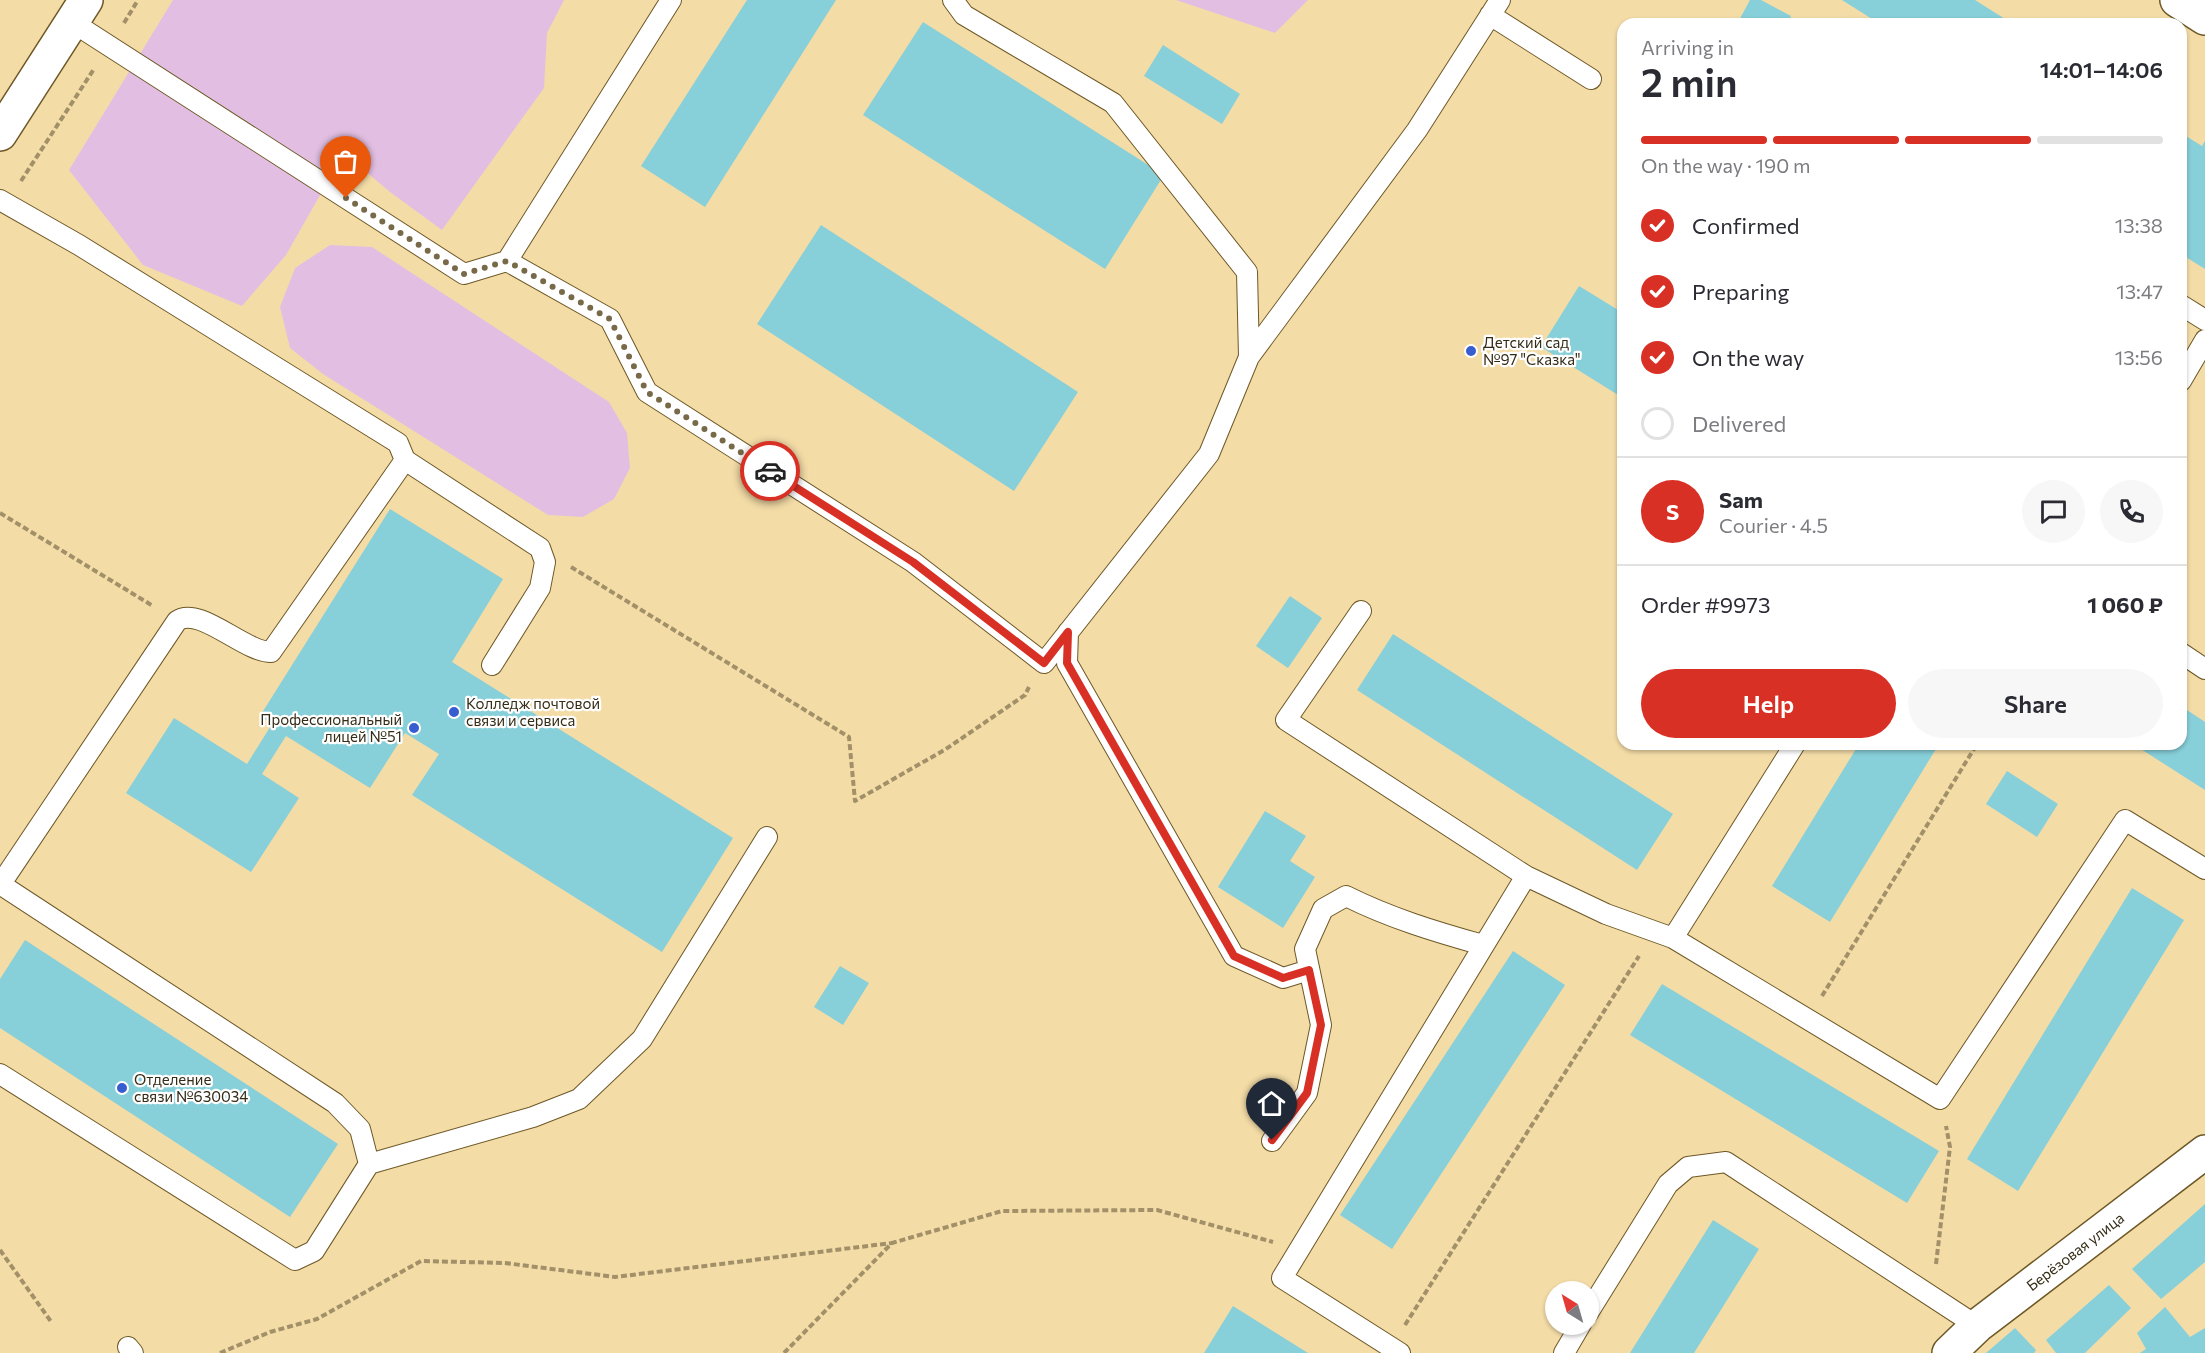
<!DOCTYPE html>
<html lang="en">
<head>
<meta charset="utf-8">
<style>
	:root { --surface:#fff; --page:#f7f7f7; --text:#2b2b33; --muted:#7c7c81; --line:#e1e1e2; --accent:#d93025 }
	body { margin:0; font-family:Commissioner,sans-serif; background:var(--page); color:var(--text); height:100vh; display:flex; flex-direction:column; font-size:22px; white-space:nowrap }
	* { box-sizing:border-box; margin:0 }
	p { font-size:20px; color:var(--muted) }
	.icon { flex:none; width:33px; height:33px; fill:none; stroke:currentColor; stroke-width:2; stroke-linecap:round; stroke-linejoin:round }
	.map { position:relative; flex:1; overflow:hidden }
	.panel { position:absolute; left:1617px; top:18px; width:570px; height:732px; display:flex; flex-direction:column; background:var(--surface); border-radius:18px; box-shadow:0 2px 4px #0004 }
	.panel>* { flex:none }
	.needle { width:39px; rotate:323deg }
	.tools { position:absolute; left:1545px; top:1281px; display:grid; gap:12px }
	.tools a { display:grid; place-items:center; width:54px; height:54px; border-radius:50%; background:var(--surface); box-shadow:0 2px 4px #0004; font-size:30px }
	.pin { position:absolute; display:grid; place-items:center; width:51px; height:51px; color:#fff; margin:-62px -26px; border-radius:50% 50% 50% 0; rotate:-45deg; box-shadow:0 0 6px #0007 }
	.pin .icon { rotate:45deg }
	.courier { position:absolute; display:grid; place-items:center; width:60px; height:60px; margin:-30px; border:4px solid #d93025; border-radius:50%; background:#fff; color:#222; box-shadow:0 2px 8px #0007 }
	.head em { font-style:normal; font-weight:600 }
	.head div { display:flex; flex-direction:column-reverse }
	.head { display:flex; align-items:center; justify-content:space-between; height:102px; padding:0 24px }
	h1 { font-size:39px; font-weight:600; line-height:45px }
	.bar { display:grid; grid-template-columns:repeat(4,1fr); gap:9px 6px; align-content:center; height:72px; padding:0 24px }
	.bar i { height:8px; border-radius:4px; background:var(--line) }
	.bar .current { background:var(--accent) }
	.bar p { grid-column:span 4 }
	.line { display:flex; align-items:center; gap:15px; padding:0 24px; border-top:2px solid var(--line) }
	.line div { flex:1 }
	.round { display:grid; place-items:center; flex:none; width:63px; height:63px; border-radius:32px; background:var(--page) }
	ol { padding:0 24px; list-style:none }
	li { display:flex; align-items:center; gap:18px; height:66px }
	li p { margin-inline-start:auto }
	li .icon { padding:6px; border-radius:50%; background:var(--accent); color:#fff; stroke-width:4 }
	li:last-child { color:var(--muted) }
	li i { width:33px; height:33px; border:3px solid var(--line); border-radius:50% }
	.button { display:flex; gap:12px; margin-top:auto; padding:12px 24px }
	.button a { flex:1; height:69px; border-radius:36px; background:var(--accent); color:#fff; font-size:24px; font-weight:600; line-height:69px; text-align:center }
	.button a+a { background:var(--page); color:var(--text) }
	.map>svg:first-child { display:block }
	.green { fill:#e2bfe2 }
	.building { fill:#87cfd9 }
	.lines { fill:none; stroke-linecap:round; stroke-linejoin:round }
	.service-casing { stroke:#6d5826; stroke-width:22 }
	.minor-casing { stroke:#6d5826; stroke-width:36 }
	.tertiary-casing { stroke:#6d5826; stroke-width:36 }
	.path { stroke:#a29069; stroke-width:4; stroke-dasharray:6 3; stroke-linecap:butt }
	.service { stroke:#fff; stroke-width:20 }
	.minor { stroke:#fff; stroke-width:33 }
	.tertiary { stroke:#fff; stroke-width:33 }
	.done { stroke:#786a49; stroke-width:6; stroke-dasharray:0 10.8 }
	.route { stroke:#d93025; stroke-width:8 }
	.poi-dot { fill:#385dce; stroke:#fff; stroke-width:2 }
	.labels { text-anchor:middle; dominant-baseline:central; stroke-width:4.5; stroke-linejoin:round; paint-order:stroke }
	.poi-label { font-size:15px; fill:#352c17; stroke:#fff; text-anchor:start }
	.street-label { font-size:15px; fill:#352c17; stroke:#fff }
</style>
</head>
<body>
<div class="map">
<svg width="2205" height="1353" viewBox="0 0 2205 1353">
	<rect width="100%" height="100%" fill="#f4dca7"/>
	<path class="green" d="M 173,0 L 564,0 L 547,33 L 544,88 L 442,230 L 390,192 L 344,153 L 286,255 L 242,306 L 143,265 L 69,170 Z
		M 1176,0 L 1308,0 L 1275,33 Z
		M 330,245 L 372,247 L 609,402 L 627,433 L 630,468 L 614,499 L 583,517 L 548,515 L 323,374 L 290,348 L 280,307 L 295,268 Z"/>
	<path class="building" d="M 747,0 L 836,0 L 705,207 L 641,166 Z
		M 1750,0 L 1761,0 L 1791,16 L 1787,24 L 1737,24 Z
		M 1842,0 L 1975,0 L 2013,24 L 1880,24 Z
		M 923,22 L 1164,175 L 1105,269 L 863,115 Z
		M 1163,45 L 1240,94 L 1222,124 L 1144,76 Z
		M 2181,133 L 2202,146 L 2205,141 L 2205,269 L 2181,254 Z
		M 821,225 L 1078,392 L 1014,491 L 757,324 Z
		M 1579,286 L 1623,313 L 1623,398 L 1541,347 Z
		M 390,509 L 503,579 L 452,662 L 733,838 L 662,952 L 412,795 L 439,754 L 405,733 L 370,788 L 286,736 L 262,774 L 299,798 L 251,872 L 126,793 L 174,718 L 247,764 L 272,724 L 260,716 Z
		M 1290,596 L 1322,618 L 1288,668 L 1256,646 Z
		M 1393,634 L 1673,814 L 1637,870 L 1357,690 Z
		M 2181,706 L 2205,722 L 2205,790 L 2133,744 L 2181,744 Z
		M 1859,744 L 1939,744 L 1830,922 L 1772,886 Z
		M 2007,771 L 2058,804 L 2037,837 L 1986,804 Z
		M 1265,811 L 1306,836 L 1290,861 L 1315,877 L 1283,928 L 1218,887 Z
		M 2132,888 L 2184,920 L 2018,1191 L 1967,1159 Z
		M 25,940 L 338,1144 L 290,1217 L 0,1028 L 0,979 Z
		M 1513,951 L 1565,985 L 1392,1249 L 1340,1215 Z
		M 840,966 L 869,983 L 843,1025 L 814,1007 Z
		M 1662,984 L 1939,1151 L 1907,1203 L 1630,1035 Z
		M 2205,1204 L 2205,1262 L 2161,1299 L 2132,1269 Z
		M 1713,1220 L 1759,1249 L 1694,1353 L 1630,1353 Z
		M 2109,1285 L 2131,1308 L 2085,1353 L 2056,1353 L 2046,1340 Z
		M 1233,1306 L 1308,1353 L 1204,1353 Z
		M 2165,1307 L 2190,1337 L 2205,1328 L 2205,1353 L 2140,1353 L 2146,1349 L 2137,1333 Z
		M 2015,1328 L 2036,1350 L 2034,1353 L 1986,1353 Z"/>
	<g class="lines">
		<g class="service-casing">
			<path id="service" d="M 953,0 L 964,15 L 1113,103 L 1247,272 L 1249,357
				M 1490,15 L 1591,79
				M 72,22 L 464,274 L 507,261 L 671,0
				M 0,200 L 79,245 L 398,443 L 405,460 L 271,652 C 244,652 199,605 177,621 L 0,885
				M 507,261 L 610,319 L 647,392 L 913,562 L 1044,663 L 1209,454 L 1249,357 L 1417,130 L 1500,0
				M 2181,305 L 2205,320
				M 2181,381 L 2205,340
				M 405,460 L 540,548 L 545,562 L 540,588 L 492,665
				M 1361,611 L 1286,720 L 1526,876
				M 1068,632 L 1067,663 L 1234,956 L 1283,978 L 1309,970
				M 2181,653 L 2205,669
				M 0,884 L 335,1103 L 360,1129 L 369,1164 L 314,1251 L 295,1260 L 0,1074
				M 1673,938 L 1795,744
				M 1272,1141 L 1307,1093 L 1321,1025 L 1305,949 L 1323,909 L 1346,896 C 1390,918 1436,932 1483,945
				M 369,1164 L 533,1117 L 579,1099 L 642,1039 L 767,837
				M 1588,1313 L 1668,1184 L 1688,1167 L 1726,1162 L 1977,1326
				M 128,1347 L 133,1353
				M 1400,1353 L 1282,1278 L 1526,876 L 1606,914 L 1673,938 L 1940,1099 L 2125,820 L 2205,869
				M 1564,1353 L 1581,1324"/>
		</g>
		<g class="minor-casing">
			<g id="minor">
				<path d="M 2177,0 L 2205,18"/>
				<path id="s1" d="M 1949,1353 L 1977,1326 L 2205,1152"/>
			</g>
		</g>
		<g class="tertiary-casing">
			<path id="tertiary" d="M 0,134 L 86,0"/>
		</g>
		<path class="path" d="M 124,23 L 138,0
			M 21,181 L 94,69
			M 0,513 L 153,606
			M 571,567 L 849,737 L 855,801 L 946,749 L 1025,695 L 1029,687
			M 1822,996 L 1977,744
			M 0,1250 L 52,1323
			M 1936,1264 L 1950,1147 L 1946,1126
			M 1405,1325 L 1639,956
			M 220,1353 L 270,1332 L 317,1319 L 421,1261 L 505,1263 L 615,1277 L 892,1243
			M 784,1353 L 892,1243 L 1002,1211 L 1157,1210 L 1273,1242"/>
		<use href="#service" class="service"/>
		<use href="#minor" class="minor"/>
		<use href="#tertiary" class="tertiary"/>
	</g>
	<g class="lines">
		<path class="done" d="M 346,198 L 464,274 L 507,261 L 610,319 L 647,392 L 770,471"/>
		<path class="route" d="M 770,471 L 913,562 L 1044,663 L 1068,632 L 1067,663 L 1234,956 L 1283,978 L 1309,970 L 1321,1025 L 1307,1093 L 1272,1140"/>
	</g>
	<g class="poi-dot">
		<circle cx="1471" cy="351" r="6"/>
		<circle cx="454" cy="712" r="6"/>
		<circle cx="414" cy="728" r="6"/>
		<circle cx="122" cy="1088" r="6"/>
	</g>
	<g class="labels">
		<g class="poi-label">
			<text x="1483" y="342">Детский сад<tspan x="1483" dy="17">№97 "Сказка"</tspan></text>
			<text x="466" y="703">Колледж почтовой<tspan x="466" dy="17">связи и сервиса</tspan></text>
			<text x="402" y="719" text-anchor="end">Профессиональный<tspan x="402" dy="17">лицей №51</tspan></text>
			<text x="134" y="1079">Отделение<tspan x="134" dy="17">связи №630034</tspan></text>
		</g>
		<g class="street-label">
			<text stroke="none"><textPath href="#s1" startOffset="162">Берёзовая улица</textPath></text>
		</g>
	</g>
</svg>
<div class="tools">
<a><svg class="needle" viewBox="-14 -14 28 28"><path d="M0-13l5 13h-10z" fill="#e53935"/><path d="M0 13l5-13h-10z" fill="#7c7c81"/></svg></a>
</div>
<div class="pin" style="left:346px;top:198px;background:#ea580c"><svg class="icon" aria-label="bag" viewBox="0 0 24 24"><path d="M5 8h14l-1 12H6zM9 8a3 3 0 0 1 6 0"/></svg></div>
<div class="pin" style="left:1272px;top:1140px;background:#1f2937"><svg class="icon" aria-label="home" viewBox="0 0 24 24"><path d="M3 11l9-7 9 7M6 9v11h12V9"/></svg></div>
<div class="courier" style="left:770px;top:471px"><svg class="icon" aria-label="car" viewBox="0 0 24 24"><path d="M5 17H2v-5l4-1 3-4h7l3 4 3 1v5h-3M9 17h6M6 11h13"/><circle cx="7" cy="17" r="2"/><circle cx="17" cy="17" r="2"/></svg></div>
<section class="panel">
<div class="head"><div><h1>2 min</h1><p>Arriving in</p></div><em>14:01–14:06</em></div>
<div class="bar"><i class="current"></i><i class="current"></i><i class="current"></i><i></i><p>On the way · 190 m</p></div>
<ol>
<li><svg class="icon" aria-label="check" viewBox="0 0 24 24"><path d="M5 12l5 5 9-10"/></svg>Confirmed<p>13:38</p></li>
<li><svg class="icon" aria-label="check" viewBox="0 0 24 24"><path d="M5 12l5 5 9-10"/></svg>Preparing<p>13:47</p></li>
<li><svg class="icon" aria-label="check" viewBox="0 0 24 24"><path d="M5 12l5 5 9-10"/></svg>On the way<p>13:56</p></li>
<li><i></i>Delivered</li>
</ol>
<div class="line" style="height:108px"><b class="round" style="background:var(--accent);color:#fff">S</b><div><b>Sam</b><p>Courier · 4.5</p></div><a class="round"><svg class="icon" aria-label="chat" viewBox="0 0 24 24"><path d="M4 5h16v11H9l-5 4z"/></svg></a><a class="round"><svg class="icon" aria-label="phone" viewBox="0 0 24 24"><path d="M5 4h4l2 5-3 2q2 4 5 5l2-3 5 2v4C11 20 4 13 5 4z"/></svg></a></div>
<div class="line" style="height:78px"><div>Order #9973</div><b>1 060 ₽</b></div>
<div class="button"><a>Help</a><a>Share</a></div>
</section>
</div>
</body>
</html>
